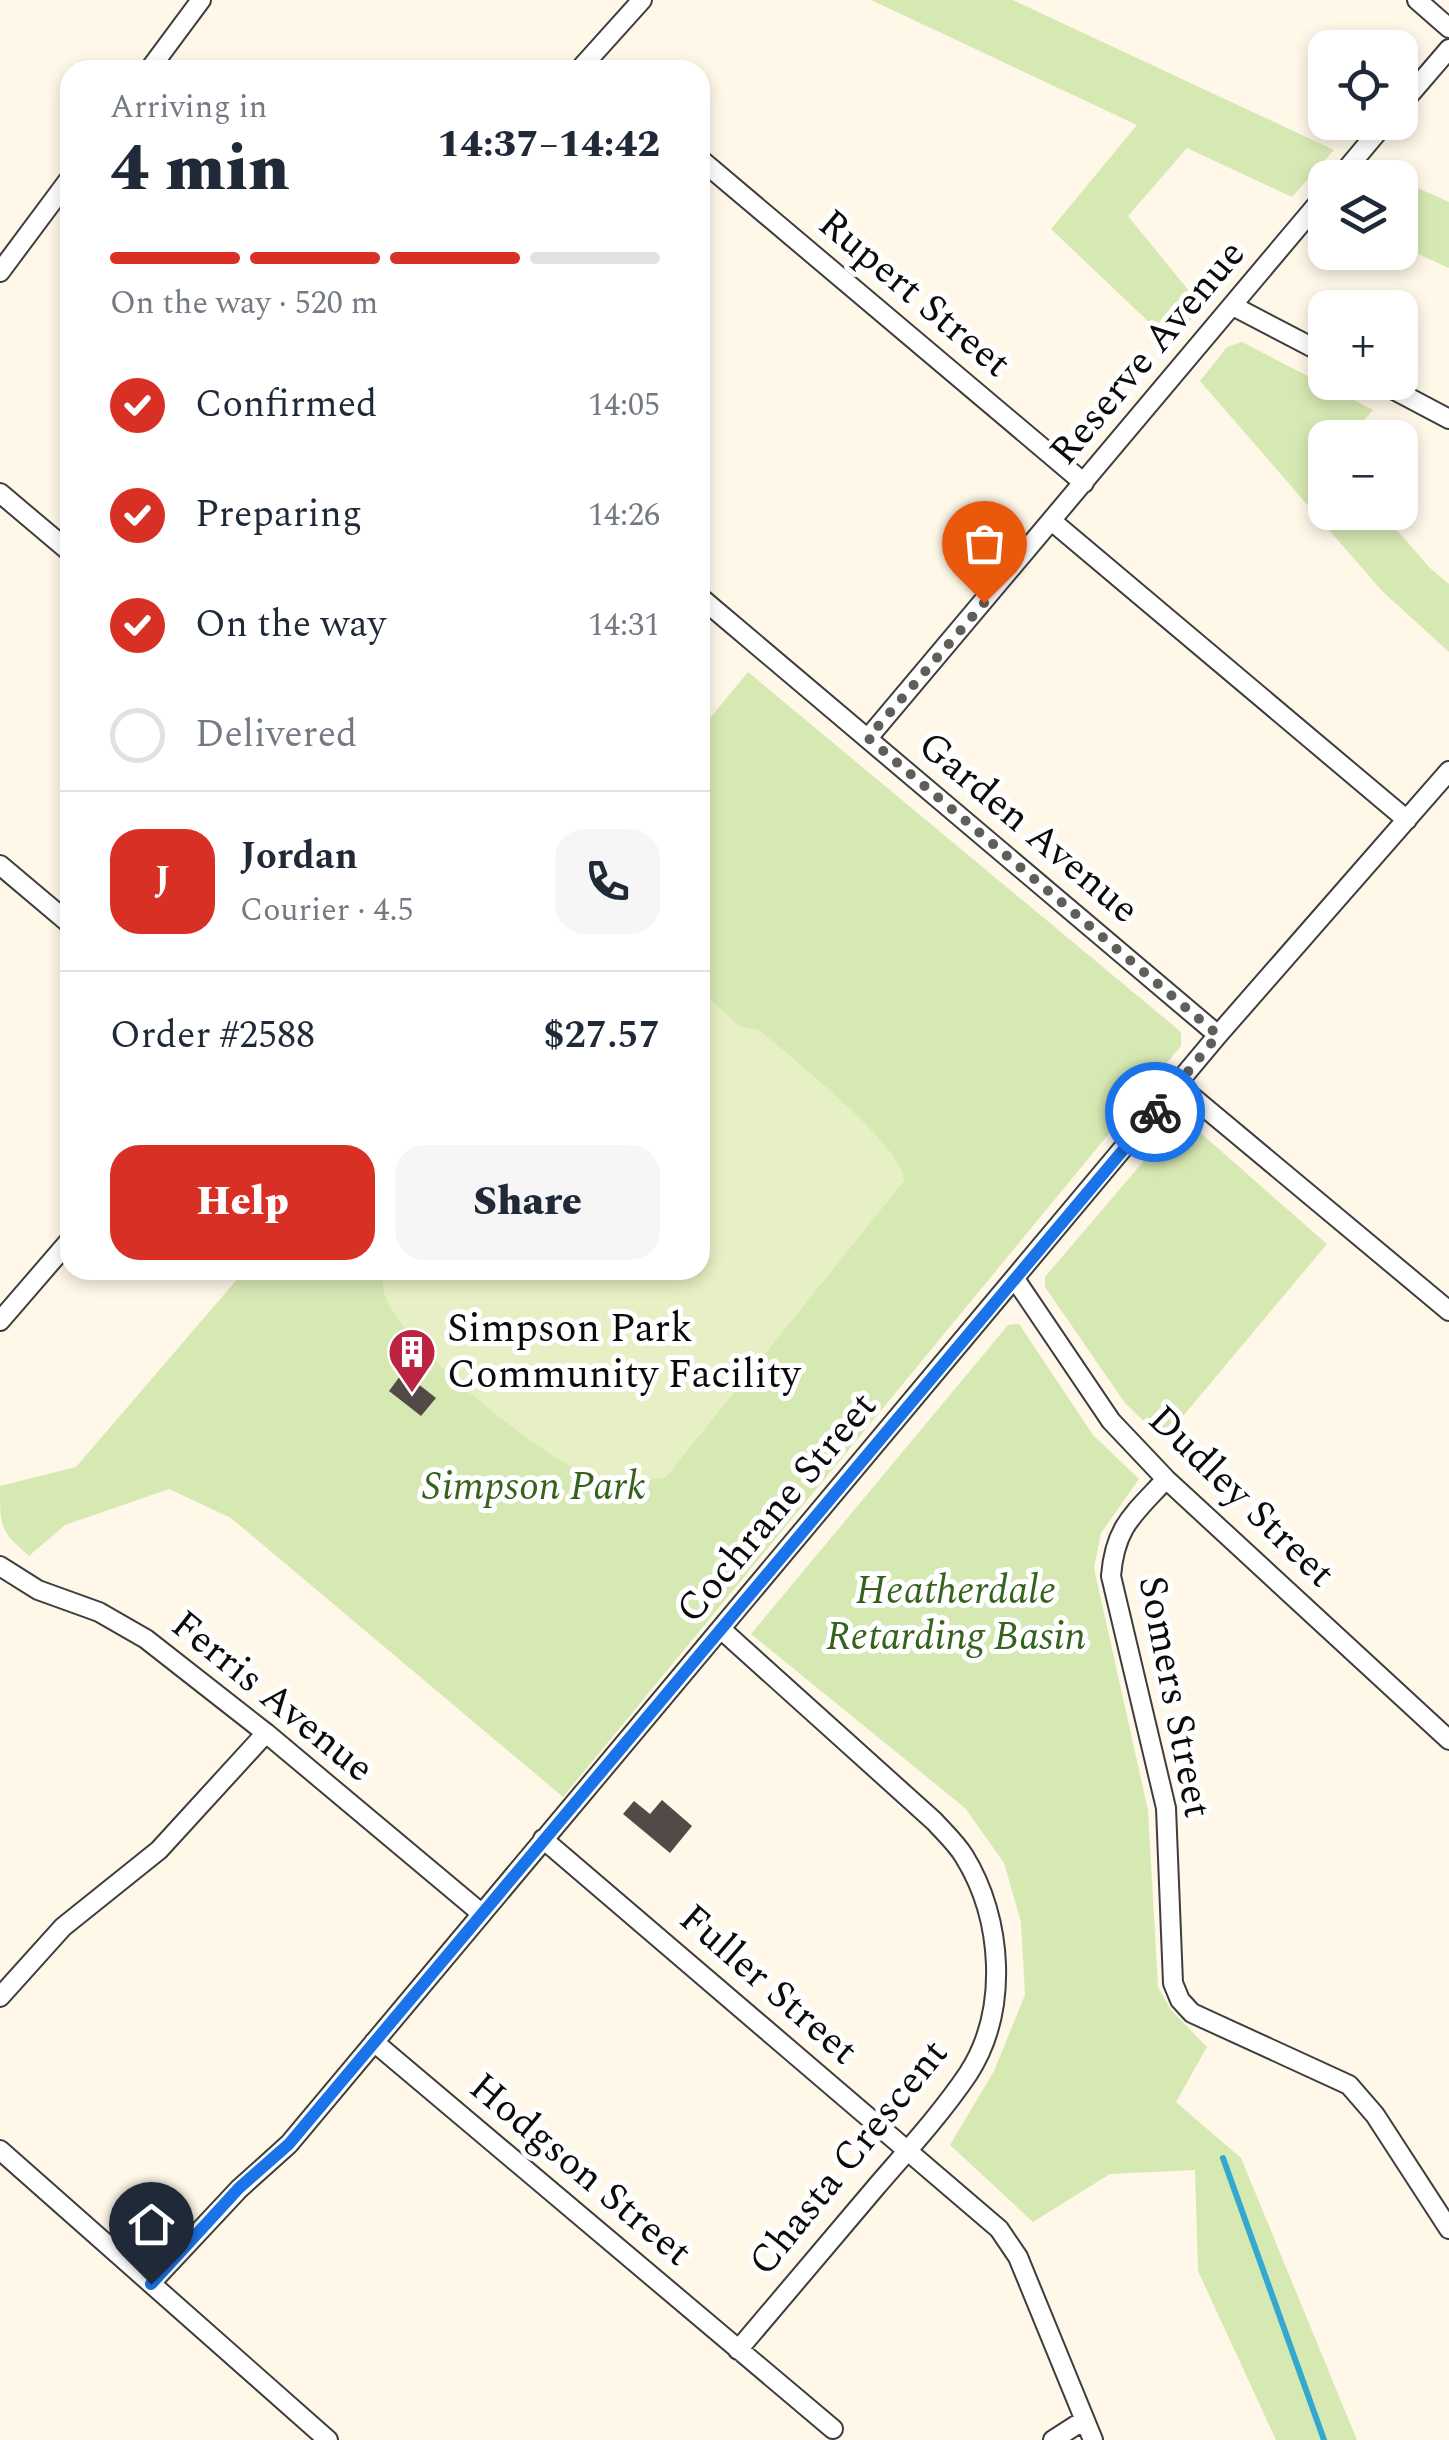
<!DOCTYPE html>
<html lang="en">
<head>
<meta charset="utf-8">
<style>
	:root { --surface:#fff; --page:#f6f6f7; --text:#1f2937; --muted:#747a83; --line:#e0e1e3; --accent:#d93025 }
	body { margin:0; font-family:Spectral,serif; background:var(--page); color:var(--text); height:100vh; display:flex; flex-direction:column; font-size:38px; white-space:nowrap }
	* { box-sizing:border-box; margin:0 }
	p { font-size:32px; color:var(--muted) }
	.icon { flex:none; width:55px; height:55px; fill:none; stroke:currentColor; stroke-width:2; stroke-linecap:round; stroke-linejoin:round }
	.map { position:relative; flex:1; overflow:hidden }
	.side { position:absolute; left:60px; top:60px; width:650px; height:1220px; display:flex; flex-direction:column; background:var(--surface); border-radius:30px; box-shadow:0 5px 15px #0003 }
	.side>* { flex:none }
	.fabs { position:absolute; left:1308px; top:30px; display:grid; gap:20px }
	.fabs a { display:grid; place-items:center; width:110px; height:110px; border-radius:20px; background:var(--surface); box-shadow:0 5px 15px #0003; font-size:50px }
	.pin { position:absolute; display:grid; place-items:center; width:85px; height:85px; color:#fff; margin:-102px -42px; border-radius:50% 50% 50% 0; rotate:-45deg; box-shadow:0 0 10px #0007 }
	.pin .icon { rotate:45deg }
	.courier { position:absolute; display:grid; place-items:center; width:100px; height:100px; margin:-50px; border:8px solid #1a73e8; border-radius:50%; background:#fff; color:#222; box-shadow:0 2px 12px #0007 }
	.headline em { font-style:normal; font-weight:800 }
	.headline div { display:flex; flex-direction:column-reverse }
	.headline { display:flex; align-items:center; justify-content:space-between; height:170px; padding:0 50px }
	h1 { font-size:65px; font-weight:800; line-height:75px }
	.bar { display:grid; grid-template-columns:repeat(4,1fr); gap:15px 10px; align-content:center; height:120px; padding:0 50px }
	.bar i { height:12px; border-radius:8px; background:var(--line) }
	.bar .selected { background:var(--accent) }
	.bar p { grid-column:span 4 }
	.line { display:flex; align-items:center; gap:25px; padding:0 50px; border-top:2px solid var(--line) }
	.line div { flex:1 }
	.round { display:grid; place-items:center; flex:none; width:105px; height:105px; border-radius:30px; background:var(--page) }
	ol { padding:0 50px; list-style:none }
	li { display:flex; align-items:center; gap:30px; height:110px }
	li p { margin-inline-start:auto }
	li .icon { padding:10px; border-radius:50%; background:var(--accent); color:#fff; stroke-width:4 }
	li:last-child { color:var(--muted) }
	li i { width:55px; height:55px; border:5px solid var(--line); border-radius:50% }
	.button { display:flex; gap:20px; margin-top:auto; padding:20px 50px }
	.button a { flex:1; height:115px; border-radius:30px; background:var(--accent); color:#fff; font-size:40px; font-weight:800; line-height:115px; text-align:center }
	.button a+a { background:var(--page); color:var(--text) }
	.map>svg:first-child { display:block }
	.green { fill:#d7e9b3 }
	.pitch { fill:#e7f0c5 }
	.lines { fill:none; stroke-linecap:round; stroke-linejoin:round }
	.stream { stroke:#34a8ce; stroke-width:6 }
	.building { fill:#534a47 }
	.minor-casing { stroke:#3e3e3e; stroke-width:22 }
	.minor { stroke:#fff; stroke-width:18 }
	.done { stroke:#605e58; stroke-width:10; stroke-dasharray:0 18 }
	.route { stroke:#1a73e8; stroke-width:12 }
	.labels { text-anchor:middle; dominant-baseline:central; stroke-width:10; stroke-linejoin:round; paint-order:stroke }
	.street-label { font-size:40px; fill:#0b0b0b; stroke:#fff }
	.poi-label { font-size:40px; fill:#0b0b0b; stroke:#fff; text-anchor:start }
	.park-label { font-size:40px; font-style:italic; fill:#35621c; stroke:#fff }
</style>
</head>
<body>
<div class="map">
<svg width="1449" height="2440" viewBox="0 0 1449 2440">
	<rect width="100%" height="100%" fill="#fff7e8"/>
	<path class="green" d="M 871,0 L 1013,0 L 1334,150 L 1292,197 L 1187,148 L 1128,216 L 1202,307 L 1171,343 L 1051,229 L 1137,125 Z
		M 1400,180 L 1449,202 L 1449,268 L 1400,246 Z
		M 1242,342 L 1373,410 L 1350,437 L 1325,438 L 1325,512 L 1382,513 L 1430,568 L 1449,584 L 1449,652 L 1382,591 L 1200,381 L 1227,347 Z
		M 748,672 L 1181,1032 L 1181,1046 L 563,1797 L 231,1518 L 169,1489 L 65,1525 L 29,1556 C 0,1530 0,1529 0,1486 L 76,1467 L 245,1270 L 700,1270 L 700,730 Z
		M 1187,1121 L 1327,1244 L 1163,1440 L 1125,1403 L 1045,1287 L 1045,1277 L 1176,1123 Z
		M 1019,1324 L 1093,1435 L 1139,1479 L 1101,1533 L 1094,1568 L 1148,1810 L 1158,1987 L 1171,2010 L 1207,2047 L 1176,2102 L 1241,2158 L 1357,2440 L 1276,2440 L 1198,2271 L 1195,2170 L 1110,2174 L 1033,2222 L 950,2145 L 994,2071 L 1025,1995 L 1021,1922 L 1004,1863 L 965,1808 L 751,1634 L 1008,1325 Z"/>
	<path class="pitch" d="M 700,990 L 739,1026 L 759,1030 C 788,1055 906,1148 904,1181 L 666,1477 C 647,1480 624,1487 605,1482 C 555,1470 406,1348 387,1300 C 382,1290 382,1281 383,1270 L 700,1270 Z"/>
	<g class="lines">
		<path class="stream" d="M 1223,2158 L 1324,2440"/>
	</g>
	<path class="building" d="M 403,1372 L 436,1398 L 421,1416 L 389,1391 Z
		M 662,1800 L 692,1826 L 670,1853 L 623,1814 L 634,1801 L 650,1814 Z"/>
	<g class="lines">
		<g class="minor-casing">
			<path id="minor" d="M 1417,0 L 1449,28
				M 149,70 L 201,0
				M 579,70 L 642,0
				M 1400,106 L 1449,49
				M 700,159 L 1084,483
				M 1339,178 L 1386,122
				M 0,272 L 70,178
				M 1233,306 L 1325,354
				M 1379,382 L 1449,419
				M 0,493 L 70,552
				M 1053,522 L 1407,820
				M 700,597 L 1218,1035
				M 868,738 L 1325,195
				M 0,865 L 70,924
				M 1178,1085 L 1449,1311
				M 1015,1279 L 1111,1421 L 1166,1479 L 1449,1740
				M 0,1321 L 70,1240
				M 1166,1479 C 1134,1514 1115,1526 1111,1576 L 1166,1808 L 1173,1983 L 1180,2000 L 1192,2013 L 1349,2085 L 1375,2115 L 1449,2229
				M 0,1566 L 38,1590 L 99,1612 L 146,1639 L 266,1733 L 481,1913
				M 722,1630 L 934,1821 C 944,1832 956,1843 964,1856 C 1003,1919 1009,2011 968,2074 C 941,2114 907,2151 876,2187 C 830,2242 784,2296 738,2350
				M 543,1839 L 999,2229 L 1018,2257 L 1093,2440
				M 0,1997 L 63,1927 L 159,1850 L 266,1733
				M 374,2042 L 833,2429
				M 0,2150 L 328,2440
				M 151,2283 L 239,2189 L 289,2144 L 1218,1035 L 1449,771
				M 1053,2440 L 1084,2420"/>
		</g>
		<use href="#minor" class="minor"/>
	</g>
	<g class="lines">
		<path class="done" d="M 984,603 L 868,738 L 1218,1035 L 1155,1112"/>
		<path class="route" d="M 151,2284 L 239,2188 L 289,2144 L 1155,1112"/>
	</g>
	<defs>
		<g id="building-pin" transform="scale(2.5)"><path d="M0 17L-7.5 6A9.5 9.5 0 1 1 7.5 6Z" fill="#bb2341" stroke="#fff"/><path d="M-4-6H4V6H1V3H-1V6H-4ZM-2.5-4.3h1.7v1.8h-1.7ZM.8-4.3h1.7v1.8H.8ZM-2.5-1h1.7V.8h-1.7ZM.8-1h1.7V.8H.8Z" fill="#fff"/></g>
	</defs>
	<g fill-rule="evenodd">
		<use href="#building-pin" x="412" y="1352"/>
	</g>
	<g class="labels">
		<g class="street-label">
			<text transform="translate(914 294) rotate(40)">Rupert Street</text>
			<text transform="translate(1148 353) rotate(-50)">Reserve Avenue</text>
			<text transform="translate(1028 828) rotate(40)">Garden Avenue</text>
			<text transform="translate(1241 1497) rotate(44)">Dudley Street</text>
			<text transform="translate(777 1508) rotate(-50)">Cochrane Street</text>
			<text transform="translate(272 1697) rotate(39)">Ferris Avenue</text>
			<text transform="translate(1174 1697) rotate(79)">Somers Street</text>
			<text transform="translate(768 1985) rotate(41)">Fuller Street</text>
			<text transform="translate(849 2158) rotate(-51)">Chasta Crescent</text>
			<text transform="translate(580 2170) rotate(40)">Hodgson Street</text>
		</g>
		<g class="poi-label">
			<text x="447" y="1329">Simpson Park<tspan x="447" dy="46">Community Facility</tspan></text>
		</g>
		<g class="park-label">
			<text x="534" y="1487">Simpson Park</text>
			<text x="956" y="1591">Heatherdale<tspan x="956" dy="46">Retarding Basin</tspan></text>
		</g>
	</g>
</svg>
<div class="fabs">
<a><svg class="icon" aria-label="locate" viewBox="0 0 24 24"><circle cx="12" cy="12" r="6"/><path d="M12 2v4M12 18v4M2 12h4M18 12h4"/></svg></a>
<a><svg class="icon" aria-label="layers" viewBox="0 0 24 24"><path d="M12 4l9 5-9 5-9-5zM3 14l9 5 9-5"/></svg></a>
<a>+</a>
<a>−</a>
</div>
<div class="pin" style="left:984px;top:603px;background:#ea580c"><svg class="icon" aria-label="bag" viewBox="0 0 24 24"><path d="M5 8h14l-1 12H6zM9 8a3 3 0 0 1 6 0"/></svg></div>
<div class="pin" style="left:151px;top:2284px;background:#1f2937"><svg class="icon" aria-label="home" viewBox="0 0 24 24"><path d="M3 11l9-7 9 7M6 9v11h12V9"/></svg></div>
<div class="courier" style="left:1155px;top:1112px"><svg class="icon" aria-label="bike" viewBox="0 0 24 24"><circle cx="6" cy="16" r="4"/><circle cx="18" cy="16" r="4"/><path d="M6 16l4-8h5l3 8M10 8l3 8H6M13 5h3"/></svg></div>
<section class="side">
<div class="headline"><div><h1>4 min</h1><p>Arriving in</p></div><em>14:37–14:42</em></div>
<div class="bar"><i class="selected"></i><i class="selected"></i><i class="selected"></i><i></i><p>On the way · 520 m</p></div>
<ol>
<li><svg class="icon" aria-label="check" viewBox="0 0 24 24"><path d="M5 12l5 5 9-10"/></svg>Confirmed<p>14:05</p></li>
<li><svg class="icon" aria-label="check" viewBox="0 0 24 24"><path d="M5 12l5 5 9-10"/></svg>Preparing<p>14:26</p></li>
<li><svg class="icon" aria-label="check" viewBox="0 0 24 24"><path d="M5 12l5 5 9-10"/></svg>On the way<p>14:31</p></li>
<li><i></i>Delivered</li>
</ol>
<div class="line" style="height:180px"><b class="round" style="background:var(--accent);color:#fff">J</b><div><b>Jordan</b><p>Courier · 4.5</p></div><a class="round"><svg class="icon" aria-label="phone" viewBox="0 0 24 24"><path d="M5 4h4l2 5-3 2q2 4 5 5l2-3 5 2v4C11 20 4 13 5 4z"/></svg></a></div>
<div class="line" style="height:130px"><div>Order #2588</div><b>$27.57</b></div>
<div class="button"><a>Help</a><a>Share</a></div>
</section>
</div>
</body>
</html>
